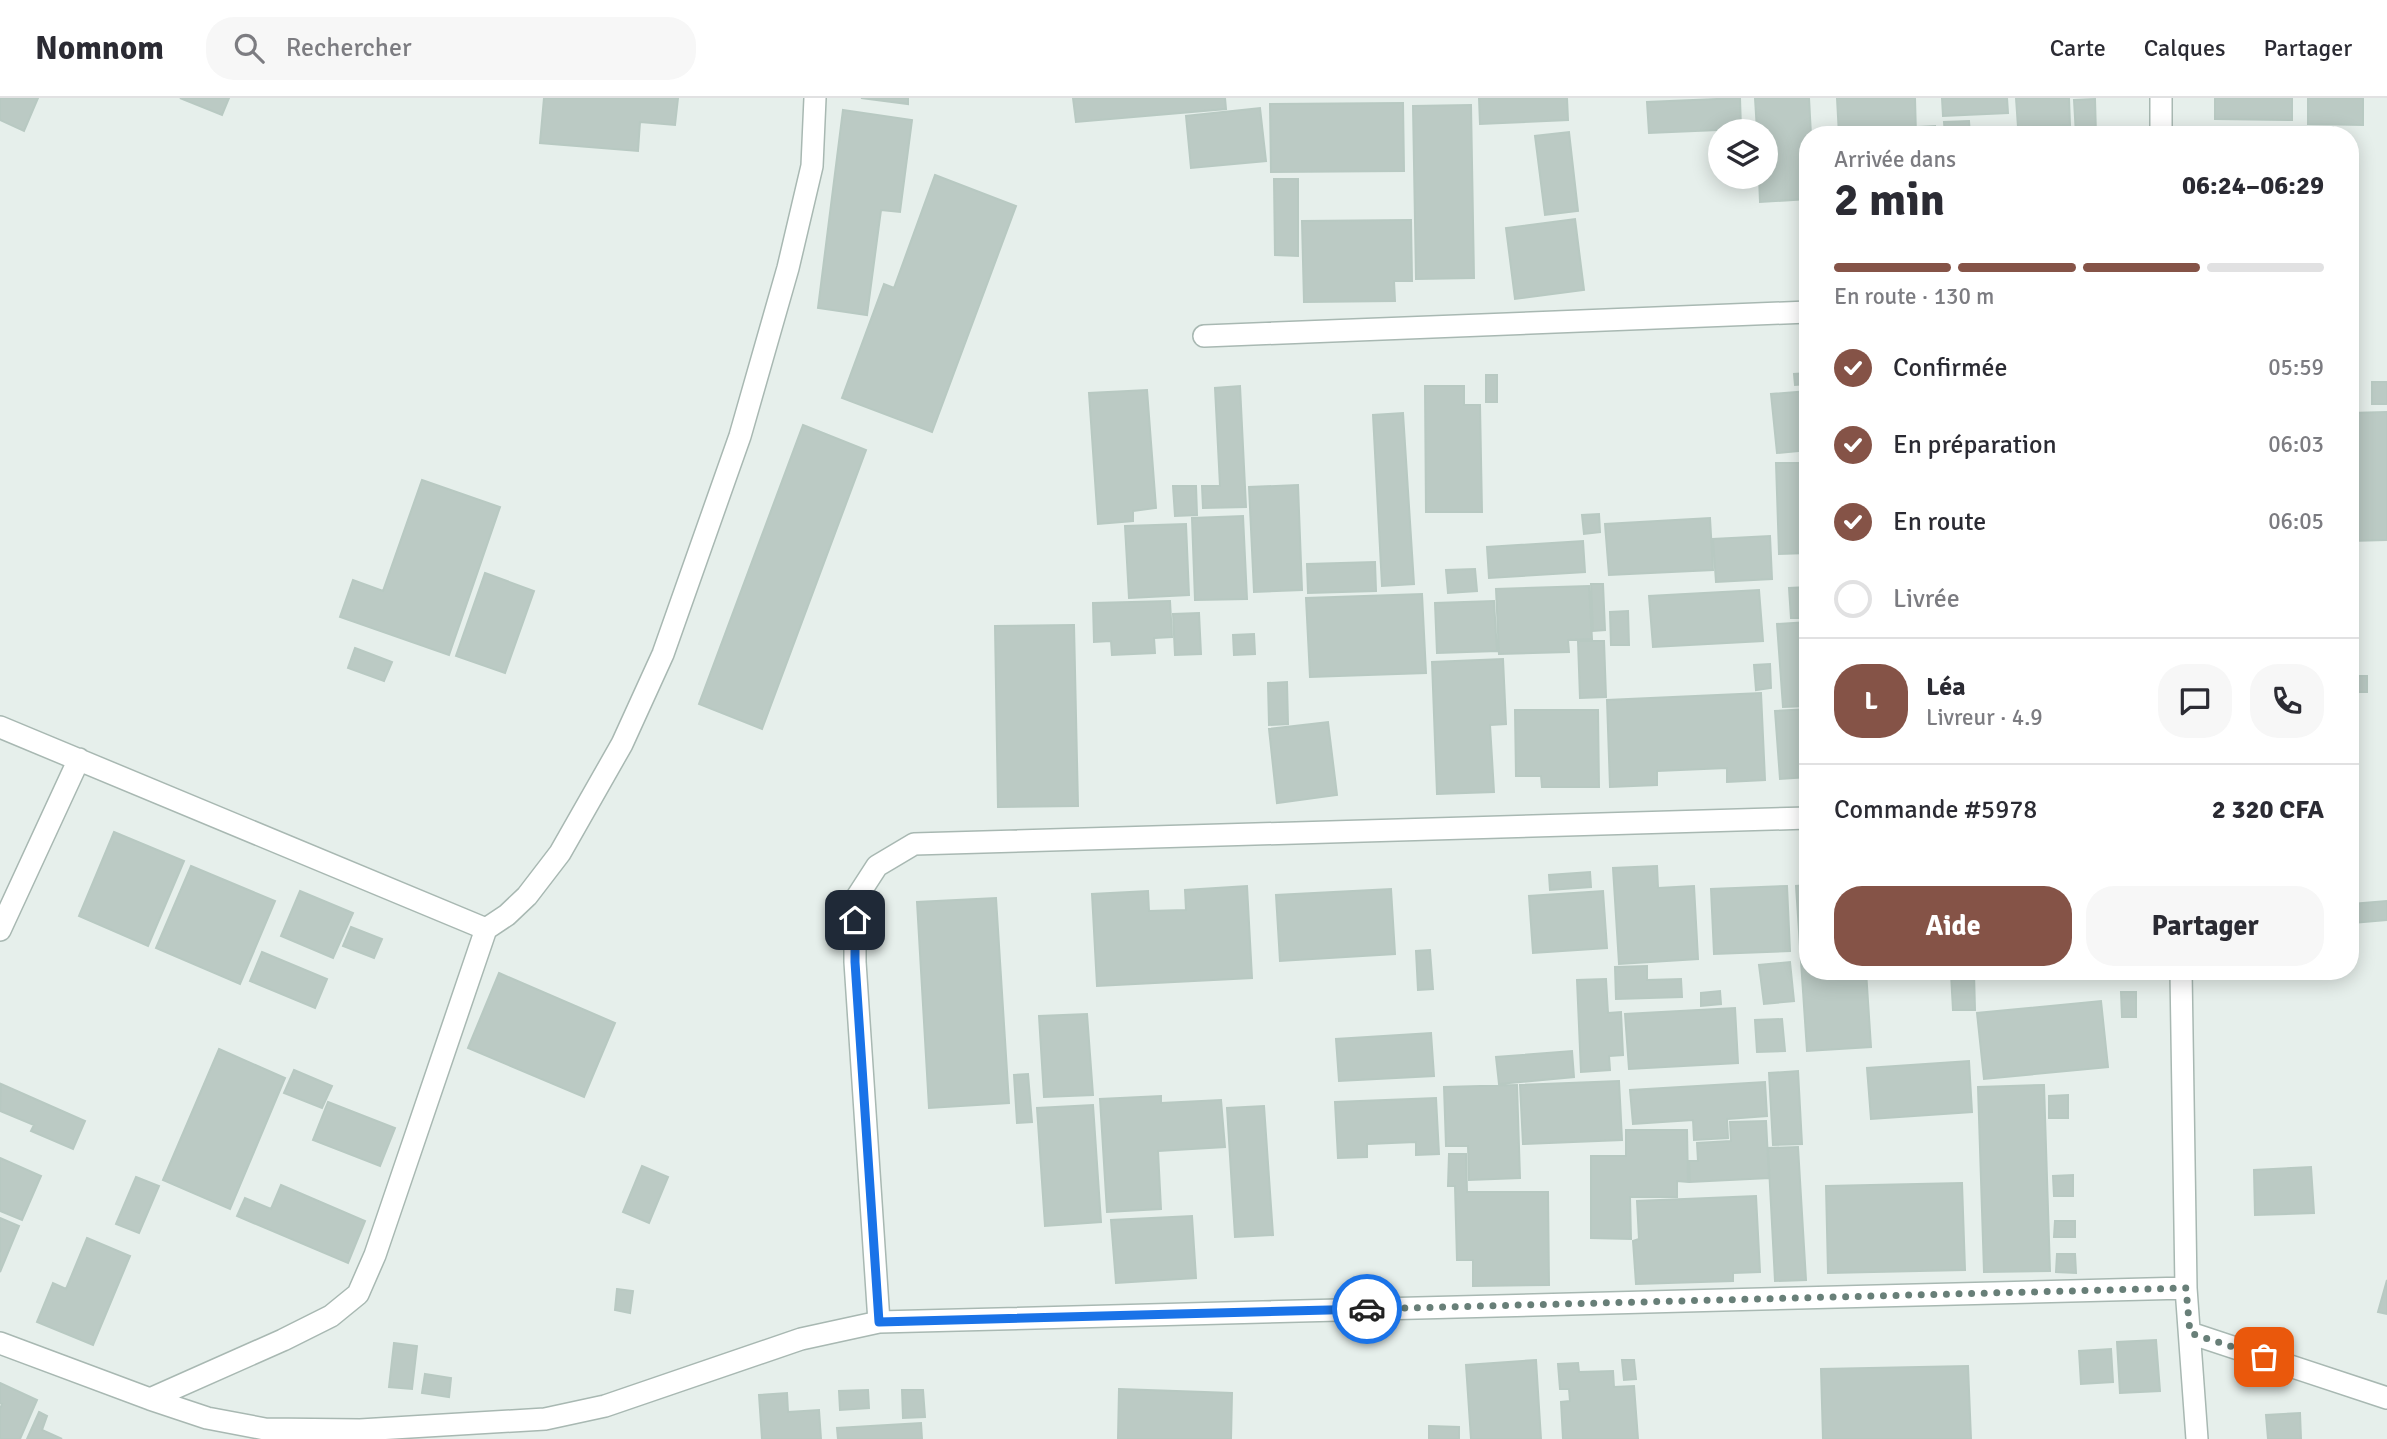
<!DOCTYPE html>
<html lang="fr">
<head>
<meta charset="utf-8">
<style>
	:root { --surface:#fff; --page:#f7f7f7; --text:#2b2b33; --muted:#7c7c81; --line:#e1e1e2; --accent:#855347 }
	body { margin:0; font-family:Signika,sans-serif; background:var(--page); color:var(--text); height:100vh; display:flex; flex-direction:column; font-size:26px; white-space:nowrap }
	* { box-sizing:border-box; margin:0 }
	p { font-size:23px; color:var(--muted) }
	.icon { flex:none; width:38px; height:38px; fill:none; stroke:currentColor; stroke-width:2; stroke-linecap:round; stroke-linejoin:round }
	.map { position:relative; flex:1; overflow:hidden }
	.sheet { position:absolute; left:1799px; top:28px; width:560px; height:854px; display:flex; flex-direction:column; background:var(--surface); border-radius:28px; box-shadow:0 4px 18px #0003 }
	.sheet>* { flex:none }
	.fabs { position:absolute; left:1708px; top:21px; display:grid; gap:14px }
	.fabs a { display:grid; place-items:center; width:70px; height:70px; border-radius:50%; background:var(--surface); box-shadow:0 4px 18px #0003; font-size:35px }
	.pin { position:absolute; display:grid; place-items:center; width:60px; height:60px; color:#fff; margin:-30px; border-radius:14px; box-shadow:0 4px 10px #0006 }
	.courier { position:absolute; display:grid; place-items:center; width:70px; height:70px; margin:-35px; border:5px solid #1a73e8; border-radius:50%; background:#fff; color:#222; box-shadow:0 2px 9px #0007 }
	.headline em { font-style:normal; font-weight:700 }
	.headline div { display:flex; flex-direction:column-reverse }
	.headline { display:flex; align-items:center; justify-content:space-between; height:119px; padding:0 35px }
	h1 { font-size:46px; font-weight:700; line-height:52px }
	.bar { display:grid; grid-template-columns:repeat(4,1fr); gap:10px 7px; align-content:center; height:84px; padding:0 35px }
	.bar i { height:9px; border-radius:5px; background:var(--line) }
	.bar .on { background:var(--accent) }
	.bar p { grid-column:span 4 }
	.line { display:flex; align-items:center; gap:18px; padding:0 35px; border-top:2px solid var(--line) }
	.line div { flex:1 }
	.round { display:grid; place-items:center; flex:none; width:74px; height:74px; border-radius:28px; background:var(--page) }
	ol { padding:0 35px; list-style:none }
	li { display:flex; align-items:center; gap:21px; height:77px }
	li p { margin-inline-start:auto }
	li .icon { padding:7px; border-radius:50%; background:var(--accent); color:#fff; stroke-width:4 }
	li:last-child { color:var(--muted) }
	li i { width:38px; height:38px; border:4px solid var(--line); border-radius:50% }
	.button { display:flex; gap:14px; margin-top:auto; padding:14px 35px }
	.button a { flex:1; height:80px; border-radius:28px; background:var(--accent); color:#fff; font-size:28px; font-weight:700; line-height:80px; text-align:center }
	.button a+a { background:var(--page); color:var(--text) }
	header { display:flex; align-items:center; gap:42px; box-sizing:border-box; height:98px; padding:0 35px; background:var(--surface); border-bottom:2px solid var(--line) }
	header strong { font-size:33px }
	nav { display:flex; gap:38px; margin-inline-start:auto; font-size:24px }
	.search { width:490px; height:63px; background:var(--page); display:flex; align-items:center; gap:18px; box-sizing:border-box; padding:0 24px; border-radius:28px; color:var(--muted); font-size:26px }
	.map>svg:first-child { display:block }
	.building { fill:#bbcac4; stroke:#b8c9c2; stroke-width:2 }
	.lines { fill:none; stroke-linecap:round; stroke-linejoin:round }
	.street-casing { stroke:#a8b8b2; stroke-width:24 }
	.street { stroke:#fff; stroke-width:21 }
	.done { stroke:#687f78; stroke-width:7; stroke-dasharray:0 12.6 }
	.route { stroke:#1a73e8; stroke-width:9 }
</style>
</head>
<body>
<header>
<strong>Nomnom</strong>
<div class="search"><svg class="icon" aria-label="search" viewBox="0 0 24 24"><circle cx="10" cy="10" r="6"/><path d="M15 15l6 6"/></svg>Rechercher</div>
<nav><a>Carte</a><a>Calques</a><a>Partager</a></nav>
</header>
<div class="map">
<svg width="2387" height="1341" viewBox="0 0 2387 1341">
	<rect width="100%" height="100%" fill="#e6efeb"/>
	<path class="building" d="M 0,0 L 38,0 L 24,33 L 0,22 Z
		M 180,0 L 229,0 L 222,17 Z
		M 544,0 L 678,0 L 675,27 L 640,24 L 638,53 L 540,45 Z
		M 861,0 L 908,0 L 908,6 Z
		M 1073,0 L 1225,0 L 1226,11 L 1076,24 Z
		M 1479,0 L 1567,0 L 1568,22 L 1480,26 Z
		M 1740,0 L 1741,31 L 1649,35 L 1647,4 Z
		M 1755,0 L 1809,0 L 1811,37 L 1808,37 L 1808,101 L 1760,104 L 1759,79 L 1766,79 L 1766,33 L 1757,33 Z
		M 1837,0 L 1915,0 L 1916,37 L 1839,37 Z
		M 1942,0 L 2007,0 L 2008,15 L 1943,18 Z
		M 2016,0 L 2069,0 L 2070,27 L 2018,29 Z
		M 2215,0 L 2292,0 L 2292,22 L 2215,21 Z
		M 2308,0 L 2363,0 L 2363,27 L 2308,26 Z
		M 2095,1 L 2096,37 L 2076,37 L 2074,2 Z
		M 1403,5 L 1404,73 L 1271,74 L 1270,6 Z
		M 1471,7 L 1474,180 L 1416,181 L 1413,8 Z
		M 1260,10 L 1266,63 L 1191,70 L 1186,18 Z
		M 843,12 L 912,22 L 900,114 L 881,112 L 867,217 L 818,210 Z
		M 1969,23 L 1970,37 L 1945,37 L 1944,24 Z
		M 1935,28 L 1935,37 L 1920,37 L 1919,29 Z
		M 2333,29 L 2333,37 L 2294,37 L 2294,30 Z
		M 1569,34 L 1578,113 L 1545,117 L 1535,38 Z
		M 935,77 L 1016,108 L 932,334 L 842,300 L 884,186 L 894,190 Z
		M 1274,81 L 1298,81 L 1298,158 L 1275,157 Z
		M 1575,121 L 1584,192 L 1515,201 L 1506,130 Z
		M 1411,122 L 1412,183 L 1394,183 L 1395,203 L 1304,204 L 1302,123 Z
		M 1808,275 L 1808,286 L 1795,287 L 1794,276 Z
		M 1486,277 L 1497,277 L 1497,304 L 1486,304 Z
		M 2372,284 L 2387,284 L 2387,306 L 2372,306 Z
		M 1240,288 L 1246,409 L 1203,410 L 1202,388 L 1220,388 L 1215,290 Z
		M 1425,288 L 1464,288 L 1464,307 L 1480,307 L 1482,414 L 1426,414 Z
		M 1147,292 L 1156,410 L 1133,413 L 1133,423 L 1098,426 L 1089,295 Z
		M 1808,293 L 1808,352 L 1777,355 L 1771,296 Z
		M 2387,314 L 2387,442 L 2350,443 L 2350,315 Z
		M 1403,315 L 1414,486 L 1382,488 L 1373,317 Z
		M 803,327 L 866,352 L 762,631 L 699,606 Z
		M 1776,365 L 1808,365 L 1808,455 L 1779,456 Z
		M 422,382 L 500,409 L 449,557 L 340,519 L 353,482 L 383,493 Z
		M 1298,387 L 1302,492 L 1254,494 L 1249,389 Z
		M 1173,388 L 1196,388 L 1197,417 L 1175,418 Z
		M 1599,416 L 1600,434 L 1584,436 L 1582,417 Z
		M 1243,418 L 1247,501 L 1195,502 L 1192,420 Z
		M 1710,420 L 1713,472 L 1609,477 L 1605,426 Z
		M 1186,426 L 1189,497 L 1129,500 L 1125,428 Z
		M 1770,438 L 1772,481 L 1716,484 L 1713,441 Z
		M 1583,443 L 1585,474 L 1489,480 L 1487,449 Z
		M 1375,464 L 1376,493 L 1308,495 L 1307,466 Z
		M 1475,471 L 1477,493 L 1448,495 L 1446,472 Z
		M 485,475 L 534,493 L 505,575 L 456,558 Z
		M 1591,486 L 1603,486 L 1605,532 L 1593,533 Z
		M 1589,488 L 1592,541 L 1568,542 L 1569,554 L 1499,556 L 1496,491 Z
		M 1808,489 L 1808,520 L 1791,520 L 1789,490 Z
		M 1759,492 L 1763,543 L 1653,549 L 1649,498 Z
		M 1422,496 L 1426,575 L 1310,579 L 1306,500 Z
		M 1170,503 L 1172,539 L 1154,540 L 1155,555 L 1112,557 L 1111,543 L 1094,544 L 1093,505 Z
		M 1494,503 L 1497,553 L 1437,555 L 1435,505 Z
		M 1628,513 L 1629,547 L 1611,547 L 1610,514 Z
		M 1199,515 L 1201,556 L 1175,557 L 1173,516 Z
		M 1808,524 L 1808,608 L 1783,609 L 1777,526 Z
		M 1074,527 L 1078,708 L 998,709 L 995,528 Z
		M 1254,536 L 1255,556 L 1234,557 L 1233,537 Z
		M 1578,543 L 1604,543 L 1606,599 L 1580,600 Z
		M 355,550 L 392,564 L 384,583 L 348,570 Z
		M 1503,561 L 1506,626 L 1490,627 L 1494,694 L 1437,696 L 1432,564 Z
		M 1770,566 L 1771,590 L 1756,592 L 1754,567 Z
		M 2350,578 L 2367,578 L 2367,594 L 2350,594 Z
		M 1287,584 L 1288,626 L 1269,627 L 1268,585 Z
		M 1761,595 L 1765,682 L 1727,684 L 1727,670 L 1657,673 L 1657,687 L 1610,689 L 1607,602 Z
		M 1808,611 L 1808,679 L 1780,681 L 1775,613 Z
		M 1515,612 L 1598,612 L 1599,689 L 1542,689 L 1541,678 L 1516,678 Z
		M 1328,624 L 1337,697 L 1277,705 L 1269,631 Z
		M 114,734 L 184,763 L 148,848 L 79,818 Z
		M 191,768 L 275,803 L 240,886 L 156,850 Z
		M 1657,768 L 1658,790 L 1694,788 L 1698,861 L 1619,866 L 1613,770 Z
		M 1590,774 L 1591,789 L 1550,792 L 1549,777 Z
		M 1808,787 L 1808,873 L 1866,873 L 1871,949 L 1807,953 L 1796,788 Z
		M 1247,788 L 1252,880 L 1097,888 L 1092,796 L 1148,793 L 1149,813 L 1186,812 L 1185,792 Z
		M 1787,788 L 1790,853 L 1714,856 L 1711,791 Z
		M 1391,791 L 1395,856 L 1280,863 L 1276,797 Z
		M 300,793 L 353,815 L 333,860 L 281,838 Z
		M 1603,793 L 1607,850 L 1533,855 L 1529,798 Z
		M 996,800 L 1009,1005 L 929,1010 L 917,804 Z
		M 2387,803 L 2387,822 L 2353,825 L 2352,806 Z
		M 351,829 L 382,841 L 374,860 L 343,848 Z
		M 1430,852 L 1433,891 L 1418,892 L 1416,853 Z
		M 262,854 L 327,881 L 315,910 L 250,883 Z
		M 1790,864 L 1794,903 L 1764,906 L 1759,867 Z
		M 1647,868 L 1647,882 L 1681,881 L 1682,899 L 1616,901 L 1615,869 Z
		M 499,875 L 615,925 L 584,999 L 468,950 Z
		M 1974,875 L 1975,912 L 1953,912 L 1951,876 Z
		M 1606,881 L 1608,915 L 1621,914 L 1623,957 L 1609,958 L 1610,972 L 1581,974 L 1577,882 Z
		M 1720,893 L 1721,906 L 1701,908 L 1701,895 Z
		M 2121,894 L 2136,894 L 2136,919 L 2122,919 Z
		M 2101,903 L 2108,969 L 1984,981 L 1977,915 Z
		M 1735,910 L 1738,965 L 1629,971 L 1625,916 Z
		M 1087,916 L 1093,997 L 1044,999 L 1039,918 Z
		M 1782,921 L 1785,953 L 1757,954 L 1755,922 Z
		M 1431,935 L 1434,978 L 1339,983 L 1336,941 Z
		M 219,951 L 285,980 L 230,1111 L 163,1082 Z
		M 1572,953 L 1574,979 L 1499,986 L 1496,959 Z
		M 1969,963 L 1972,1014 L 1871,1021 L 1867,970 Z
		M 294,972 L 332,988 L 322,1010 L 284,995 Z
		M 1798,973 L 1802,1046 L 1773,1047 L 1769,975 Z
		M 1028,976 L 1032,1024 L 1017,1025 L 1014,977 Z
		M 1619,983 L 1622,1042 L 1523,1046 L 1520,987 Z
		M 1765,984 L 1767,1018 L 1727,1021 L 1728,1040 L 1694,1042 L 1693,1022 L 1633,1026 L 1630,992 Z
		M 1,986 L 85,1023 L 73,1051 L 31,1033 L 34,1027 L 0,1013 Z
		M 1517,987 L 1520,1080 L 1469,1082 L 1468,1048 L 1446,1048 L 1444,989 Z
		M 2044,987 L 2050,1173 L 1984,1174 L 1978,989 Z
		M 2068,997 L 2068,1020 L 2049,1020 L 2049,998 Z
		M 1161,998 L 1161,1005 L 1221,1002 L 1225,1049 L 1158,1053 L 1161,1111 L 1107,1114 L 1100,1001 Z
		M 1436,1000 L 1439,1056 L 1416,1057 L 1416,1044 L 1367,1046 L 1367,1059 L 1338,1060 L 1335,1004 Z
		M 328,1004 L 395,1030 L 380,1068 L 313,1042 Z
		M 1093,1007 L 1101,1124 L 1045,1128 L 1037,1010 Z
		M 1264,1008 L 1273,1137 L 1235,1139 L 1227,1010 Z
		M 1766,1023 L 1769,1080 L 1690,1084 L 1689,1063 L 1698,1063 L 1697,1045 L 1731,1043 L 1730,1024 Z
		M 1626,1032 L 1687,1032 L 1688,1084 L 1677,1083 L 1677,1099 L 1630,1099 L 1631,1141 L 1591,1140 L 1591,1058 L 1626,1058 Z
		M 1798,1049 L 1806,1182 L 1775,1183 L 1768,1050 Z
		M 1449,1056 L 1466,1056 L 1467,1094 L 1548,1094 L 1549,1187 L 1473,1188 L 1473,1162 L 1457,1162 L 1455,1088 L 1448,1088 Z
		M 0,1060 L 41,1078 L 22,1122 L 0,1113 Z
		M 642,1068 L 668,1079 L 649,1125 L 623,1114 Z
		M 2311,1069 L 2314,1115 L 2255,1117 L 2254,1072 Z
		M 2073,1077 L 2073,1098 L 2054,1098 L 2053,1078 Z
		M 136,1079 L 159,1088 L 139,1135 L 116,1126 Z
		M 1962,1085 L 1965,1172 L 1828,1175 L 1826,1088 Z
		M 281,1087 L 365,1123 L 348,1165 L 237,1118 L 245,1100 L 271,1111 Z
		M 1756,1098 L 1760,1174 L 1733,1175 L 1733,1183 L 1636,1186 L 1633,1143 L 1639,1141 L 1637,1103 Z
		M 1192,1118 L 1196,1180 L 1116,1185 L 1111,1122 Z
		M 0,1120 L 19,1128 L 0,1174 Z
		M 2055,1123 L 2075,1123 L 2075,1139 L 2054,1139 Z
		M 87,1140 L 130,1158 L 93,1247 L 37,1224 L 53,1185 L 66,1191 Z
		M 2057,1156 L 2075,1156 L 2076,1175 L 2056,1174 Z
		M 2387,1182 L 2387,1216 L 2378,1214 Z
		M 617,1191 L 633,1193 L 630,1215 L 615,1212 Z
		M 2156,1242 L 2160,1293 L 2120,1295 L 2117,1244 Z
		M 394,1245 L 417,1248 L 412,1291 L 389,1289 Z
		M 2111,1251 L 2113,1284 L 2081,1286 L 2079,1253 Z
		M 1536,1262 L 1541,1341 L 1471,1341 L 1466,1267 Z
		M 1622,1262 L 1634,1262 L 1636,1281 L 1624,1282 Z
		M 1578,1265 L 1579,1274 L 1613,1273 L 1614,1289 L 1634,1288 L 1638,1341 L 1563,1341 L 1561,1304 L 1570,1303 L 1569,1291 L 1560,1291 L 1558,1266 Z
		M 1968,1268 L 1971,1341 L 1823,1341 L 1821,1271 Z
		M 425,1276 L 451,1280 L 449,1299 L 422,1295 Z
		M 0,1285 L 37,1302 L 20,1341 L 0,1341 L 0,1311 L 2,1306 L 0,1305 Z
		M 1119,1291 L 1232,1295 L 1231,1341 L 1118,1341 Z
		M 868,1292 L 869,1310 L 840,1312 L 839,1293 Z
		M 902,1292 L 923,1292 L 925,1319 L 903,1320 Z
		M 787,1295 L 788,1314 L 819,1312 L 821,1341 L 762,1341 L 759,1297 Z
		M 39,1314 L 47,1318 L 42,1332 L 62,1341 L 27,1341 Z
		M 2300,1315 L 2301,1341 L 2268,1341 L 2266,1317 Z
		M 921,1325 L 922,1341 L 838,1341 L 837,1330 Z
		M 1429,1328 L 1459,1329 L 1459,1341 L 1429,1341 Z"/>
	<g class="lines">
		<g class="street-casing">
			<path id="street" d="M 2161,37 L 2161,0
				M 1204,238 L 1808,214
				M 0,629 L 486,831
				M 0,832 L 79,661
				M 2181,873 L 2186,1190 L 2197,1341
				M 879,1224 L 855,864 L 855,802 L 877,768 L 914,746 L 1808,720
				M 2190,1235 L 2387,1300
				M 0,1245 L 150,1301 L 207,1320 L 265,1331 L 360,1332 L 545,1321 L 605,1308 L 801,1241 L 879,1224 L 2186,1190
				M 150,1301 L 283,1242 L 331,1218 L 358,1196 L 375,1157 L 486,831 L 507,817 L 527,798 L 560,755 L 622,646 L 663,556 L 740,338 L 788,170 L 812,68 L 815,0"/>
		</g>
		<use href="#street" class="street"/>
	</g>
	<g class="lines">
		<path class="done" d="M 1367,1211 L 2186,1190 L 2190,1235 L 2264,1259"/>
		<path class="route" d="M 855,822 L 855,864 L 879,1224 L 1367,1211"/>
	</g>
</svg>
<div class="fabs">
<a><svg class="icon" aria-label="layers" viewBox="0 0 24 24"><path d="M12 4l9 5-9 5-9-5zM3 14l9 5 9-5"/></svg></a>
</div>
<div class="pin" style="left:2264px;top:1259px;background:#ea580c"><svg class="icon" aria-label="bag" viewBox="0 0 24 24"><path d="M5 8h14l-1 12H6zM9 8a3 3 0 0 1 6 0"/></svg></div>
<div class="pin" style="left:855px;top:822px;background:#1f2937"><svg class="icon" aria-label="home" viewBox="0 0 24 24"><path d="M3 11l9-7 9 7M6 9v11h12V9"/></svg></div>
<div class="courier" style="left:1367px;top:1211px"><svg class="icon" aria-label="car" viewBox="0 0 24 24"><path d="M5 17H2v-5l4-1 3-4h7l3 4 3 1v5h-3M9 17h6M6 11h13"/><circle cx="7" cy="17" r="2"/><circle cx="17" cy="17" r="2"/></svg></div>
<section class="sheet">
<div class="headline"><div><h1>2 min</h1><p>Arrivée dans</p></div><em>06:24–06:29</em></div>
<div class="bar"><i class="on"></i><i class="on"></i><i class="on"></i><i></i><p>En route · 130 m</p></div>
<ol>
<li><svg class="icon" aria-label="check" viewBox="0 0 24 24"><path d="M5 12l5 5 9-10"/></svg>Confirmée<p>05:59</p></li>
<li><svg class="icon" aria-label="check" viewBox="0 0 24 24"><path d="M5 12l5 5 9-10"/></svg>En préparation<p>06:03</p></li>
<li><svg class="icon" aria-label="check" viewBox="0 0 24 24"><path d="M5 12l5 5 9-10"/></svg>En route<p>06:05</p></li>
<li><i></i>Livrée</li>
</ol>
<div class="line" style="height:126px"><b class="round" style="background:var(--accent);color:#fff">L</b><div><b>Léa</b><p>Livreur · 4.9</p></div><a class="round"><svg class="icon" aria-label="chat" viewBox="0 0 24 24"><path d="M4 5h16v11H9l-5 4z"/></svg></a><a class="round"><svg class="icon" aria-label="phone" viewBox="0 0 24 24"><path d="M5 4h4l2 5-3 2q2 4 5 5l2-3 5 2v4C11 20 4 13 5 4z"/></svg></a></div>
<div class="line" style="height:91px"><div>Commande #5978</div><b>2 320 CFA</b></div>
<div class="button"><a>Aide</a><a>Partager</a></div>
</section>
</div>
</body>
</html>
